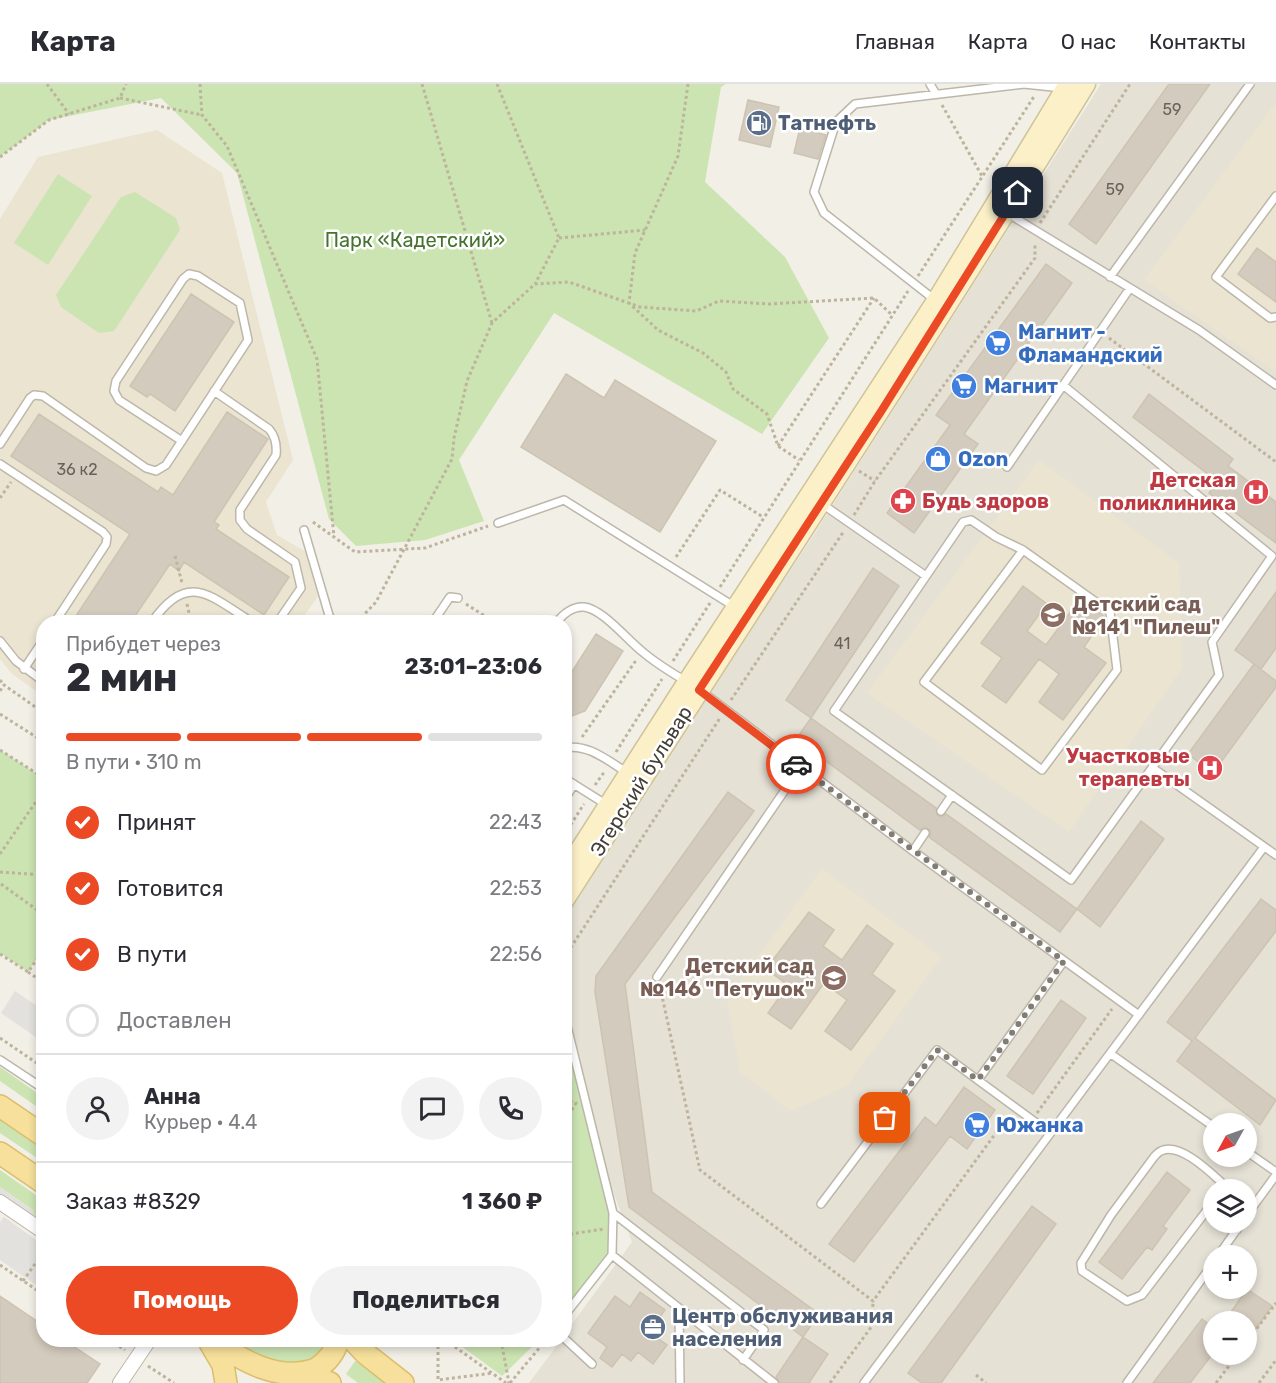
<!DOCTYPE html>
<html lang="ru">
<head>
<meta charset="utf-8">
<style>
	:root { --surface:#fff; --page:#f2f2f3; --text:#2b2b33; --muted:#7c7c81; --line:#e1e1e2; --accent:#eb4a25 }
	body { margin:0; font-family:Rubik,sans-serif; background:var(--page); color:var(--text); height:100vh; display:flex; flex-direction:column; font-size:22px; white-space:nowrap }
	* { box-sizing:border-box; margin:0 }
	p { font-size:20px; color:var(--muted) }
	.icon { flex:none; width:33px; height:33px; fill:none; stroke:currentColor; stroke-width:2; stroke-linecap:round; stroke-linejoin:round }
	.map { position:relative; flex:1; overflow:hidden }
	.drawer { position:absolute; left:36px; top:531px; width:536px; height:732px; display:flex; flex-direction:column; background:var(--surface); border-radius:24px; box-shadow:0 3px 9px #0003 }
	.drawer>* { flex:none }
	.needle { width:39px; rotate:230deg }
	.buttons { position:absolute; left:1203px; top:1029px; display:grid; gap:12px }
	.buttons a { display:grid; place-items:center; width:54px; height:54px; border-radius:50%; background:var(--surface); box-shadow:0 3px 9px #0003; font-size:30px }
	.pin { position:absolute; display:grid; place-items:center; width:51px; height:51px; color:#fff; margin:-26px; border-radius:12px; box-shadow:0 3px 9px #0006 }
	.courier { position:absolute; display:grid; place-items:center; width:60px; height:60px; margin:-30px; border:4px solid #eb4a25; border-radius:50%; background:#fff; color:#222; box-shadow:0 2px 8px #0007 }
	.summary em { font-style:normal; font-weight:700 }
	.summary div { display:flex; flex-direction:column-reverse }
	.summary { display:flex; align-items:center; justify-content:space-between; height:102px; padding:0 30px }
	h1 { font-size:39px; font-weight:700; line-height:45px }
	.bar { display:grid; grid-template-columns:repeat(4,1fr); gap:9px 6px; align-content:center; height:72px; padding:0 30px }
	.bar i { height:8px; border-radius:4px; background:var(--line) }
	.bar .current { background:var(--accent) }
	.bar p { grid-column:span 4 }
	.line { display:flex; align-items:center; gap:15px; padding:0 30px; border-top:2px solid var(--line) }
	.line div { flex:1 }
	.round { display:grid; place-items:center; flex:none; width:63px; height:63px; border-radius:32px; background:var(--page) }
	ol { padding:0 30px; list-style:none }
	li { display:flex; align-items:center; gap:18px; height:66px }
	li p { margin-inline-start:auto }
	li .icon { padding:6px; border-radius:50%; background:var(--accent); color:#fff; stroke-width:4 }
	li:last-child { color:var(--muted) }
	li i { width:33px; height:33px; border:3px solid var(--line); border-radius:50% }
	.button { display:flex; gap:12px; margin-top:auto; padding:12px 30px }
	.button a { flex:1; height:69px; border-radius:36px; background:var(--accent); color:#fff; font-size:24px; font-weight:700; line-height:69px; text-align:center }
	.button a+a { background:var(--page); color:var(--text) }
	header { display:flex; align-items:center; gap:36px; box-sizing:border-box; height:84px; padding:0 30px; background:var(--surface); border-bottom:2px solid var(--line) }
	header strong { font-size:28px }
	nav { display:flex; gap:33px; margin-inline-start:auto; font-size:21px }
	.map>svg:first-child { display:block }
	.residential { fill:#e6e1d5; fill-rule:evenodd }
	.education { fill:#eae4d1 }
	.green { fill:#cbe4b2 }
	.parking { fill:#e3e1de }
	.building { fill:#d3cbbd; stroke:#cdc3b1; stroke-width:1.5 }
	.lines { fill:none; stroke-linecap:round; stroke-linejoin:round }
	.service-casing { stroke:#bdb7aa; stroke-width:10 }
	.minor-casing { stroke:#bdb7aa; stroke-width:16 }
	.secondary-casing { stroke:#cfc399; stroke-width:21 }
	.primary-casing { stroke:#dbbe6c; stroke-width:24 }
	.path { stroke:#beb39c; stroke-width:3; stroke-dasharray:3 3; stroke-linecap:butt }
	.service { stroke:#fff; stroke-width:7 }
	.minor { stroke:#fff; stroke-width:14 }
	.secondary { stroke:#fbf0c8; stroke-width:18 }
	.primary { stroke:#f7e09b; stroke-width:21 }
	.done { stroke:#817d74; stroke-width:6; stroke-dasharray:0 10.8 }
	.route { stroke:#eb4a25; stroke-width:8 }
	.labels { text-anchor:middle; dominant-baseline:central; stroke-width:5; stroke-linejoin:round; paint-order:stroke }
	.number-label { font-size:16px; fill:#686258 }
	.service-label { font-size:20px; font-weight:bold; fill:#4e5e75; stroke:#fff; text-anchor:start }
	.park-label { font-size:20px; fill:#45722e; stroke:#fff }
	.shop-label { font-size:20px; font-weight:bold; fill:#366cbe; stroke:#fff; text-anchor:start }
	.health-label { font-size:20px; font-weight:bold; fill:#be3a42; stroke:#fff; text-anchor:end }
	.education-label { font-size:20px; font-weight:bold; fill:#785e54; stroke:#fff; text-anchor:start }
	.street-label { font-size:20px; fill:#443f36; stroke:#fff }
</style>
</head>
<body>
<header>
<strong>Карта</strong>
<nav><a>Главная</a><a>Карта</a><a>О нас</a><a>Контакты</a></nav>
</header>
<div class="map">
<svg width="1276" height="1299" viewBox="0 0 1276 1299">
	<rect width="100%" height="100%" fill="#f2efe7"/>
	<path class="residential" d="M 1101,0 L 1276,0 L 1276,1299 L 529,1299 L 561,1256 L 564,1256 L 564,1251 L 632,1158 L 579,1017 L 564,942 L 564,828 L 815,449 ZM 1214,1040 L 1246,1040 L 1246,1072 L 1214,1072 ZM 1214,1106 L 1246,1106 L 1246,1138 L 1214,1138 ZM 1214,1172 L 1246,1172 L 1246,1204 L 1214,1204 ZM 1214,1238 L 1246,1238 L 1246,1270 L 1214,1270 Z"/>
	<path class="education" d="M 1276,18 L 1276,288 L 1144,196 Z
		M 157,46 L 222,89 L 293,376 L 266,418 L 277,451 L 306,468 L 318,512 L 300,538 L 44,538 L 43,612 L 12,590 L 0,575 L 0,135 L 38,73 Z
		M 1039,376 L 1179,479 L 1182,584 L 1069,748 L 867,609 Z
		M 822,785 L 941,873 L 847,1002 L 791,1027 L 740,988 L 727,915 Z"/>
	<path class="green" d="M 0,0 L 726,0 L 721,3 L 705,98 L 785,173 L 829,254 L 762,350 L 554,229 L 459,376 L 484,437 L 425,456 L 356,462 L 329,435 L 237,89 L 161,14 L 49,36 L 0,73 Z
		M 58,90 L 92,112 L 48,181 L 14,159 Z
		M 135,108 L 176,134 L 180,146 L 114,247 L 99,249 L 61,223 L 56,211 L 121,113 Z
		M 0,666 L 43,694 L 43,865 L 28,888 L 0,869 Z
		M 564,930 L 613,1129 L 612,1171 L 570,1224 L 564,1220 Z
		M 0,983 L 43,1013 L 43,1027 L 0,997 Z
		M 0,1035 L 43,1064 L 43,1078 L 0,1049 Z
		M 0,1086 L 43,1116 L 43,1142 L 34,1135 L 33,1126 L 0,1103 Z
		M 229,1256 L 327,1256 C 318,1279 304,1280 282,1285 Z
		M 453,1256 L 539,1256 L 502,1292 Z
		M 355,1277 L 386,1299 L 358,1299 L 346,1290 Z"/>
	<path class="parking" d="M 15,907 L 43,926 L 43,958 L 1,929 Z
		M 0,1103 L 33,1126 L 34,1135 L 0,1112 Z
		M 4,1133 L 43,1161 L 43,1206 L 0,1176 L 0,1138 Z"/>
	<path class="building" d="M 1169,0 L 1210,0 L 1096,160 L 1069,140 Z
		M 748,16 L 779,23 L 770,63 L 739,56 Z
		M 800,44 L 826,51 L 818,75 L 794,69 Z
		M 1257,164 L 1276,178 L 1276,218 L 1238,190 Z
		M 1046,180 L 1072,199 L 964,350 L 978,360 L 914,449 L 887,429 L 950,341 L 936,331 Z
		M 191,210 L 234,238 L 175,327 L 150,310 L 147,313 L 130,302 Z
		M 566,290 L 604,314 L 615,296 L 716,357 L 660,448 L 521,363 Z
		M 1149,310 L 1233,375 L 1228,382 L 1276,418 L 1276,459 L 1209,409 L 1217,397 L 1133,333 Z
		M 227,328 L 268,355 L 214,438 L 219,441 L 216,445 L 289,493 L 264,531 L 184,478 L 179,487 L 170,480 L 131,538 L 72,538 L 130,450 L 11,372 L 39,330 L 158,408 L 161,403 L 173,411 Z
		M 873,484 L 899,502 L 811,634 L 786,616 Z
		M 1023,502 L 1047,520 L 1027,547 L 1046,561 L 1080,515 L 1105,533 L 1084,563 L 1106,579 L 1063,636 L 1039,618 L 1059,590 L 1039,575 L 1006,619 L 982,602 L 1002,574 L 981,559 Z
		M 1276,508 L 1276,564 L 1261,585 L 1235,566 Z
		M 596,550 L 623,567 L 585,627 L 564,635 L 564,600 Z
		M 1254,580 L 1276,597 L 1276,603 L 1213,689 L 1188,670 Z
		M 811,634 L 936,724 L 937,731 L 941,733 L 946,730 L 1077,825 L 1141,737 L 1164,755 L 1100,843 L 1077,825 L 1060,848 L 929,753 L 931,749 L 929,745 L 925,743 L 920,746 L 796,655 Z
		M 728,708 L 754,727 L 625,900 L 652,1108 L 819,1230 L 803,1253 L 629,1123 L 595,908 L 596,892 Z
		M 1261,815 L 1276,826 L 1276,847 L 1195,954 L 1276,1016 L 1260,1041 L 1177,977 L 1192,957 L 1167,938 Z
		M 809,828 L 834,846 L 823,862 L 842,876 L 867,841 L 893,860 L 872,890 L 895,907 L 851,966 L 825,947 L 847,916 L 824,899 L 791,945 L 768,929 L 788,901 L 766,885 Z
		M 1061,916 L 1086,934 L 1033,1010 L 1007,992 Z
		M 964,1003 L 995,1026 L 967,1065 L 950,1052 L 854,1178 L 829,1160 L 925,1033 L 936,1042 Z
		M 1167,1088 L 1190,1106 L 1163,1142 L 1167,1145 L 1152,1166 L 1147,1163 L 1122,1195 L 1099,1178 Z
		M 1032,1122 L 1056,1140 L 941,1299 L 922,1299 L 908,1289 Z
		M 1247,1205 L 1272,1222 L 1246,1259 L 1246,1238 L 1224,1238 Z
		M 640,1208 L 665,1226 L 649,1248 L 667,1261 L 653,1280 L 638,1268 L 631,1277 L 622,1270 L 612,1283 L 600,1274 L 607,1263 L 588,1249 L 615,1212 L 630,1223 Z
		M 0,1212 L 44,1242 L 44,1256 L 64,1256 L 100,1280 L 87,1299 L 0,1299 Z
		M 1202,1235 L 1214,1244 L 1214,1268 L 1190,1299 L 1153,1299 Z
		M 803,1253 L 828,1270 L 809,1299 L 780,1299 L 776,1293 Z"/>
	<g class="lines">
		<g class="service-casing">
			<path id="service" d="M 930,0 L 936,10
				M 1276,112 L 1216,193 L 1270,234 L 1276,233
				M 1007,129 L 1199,246 L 1276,301
				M 1110,193 L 1250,0
				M 935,216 L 824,129 L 814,108 L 836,38 L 855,20 L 1024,0 L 1062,4
				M 214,307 L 269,345 C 276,353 277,361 276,371 L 240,426 L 240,436 L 247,445 L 295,478 L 301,504 L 279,536 L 271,538
				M 0,360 L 30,314 L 34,311 L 43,312 L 146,384 L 156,387 L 166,381 L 248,256 L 240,219 L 198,192 L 189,190 L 183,195 L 116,297 L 114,307 L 119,316 L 182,357
				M 0,380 L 103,448 L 107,453 L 106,460 L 55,538
				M 1007,383 L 1130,204
				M 822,420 L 926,492
				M 498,439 L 564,416 L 735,523
				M 304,446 L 331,538
				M 1023,466 L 924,598 L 1042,686 L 1117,586 L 1110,528 L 1023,466 L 996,453 L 971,436 L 963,438 L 834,627 L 1071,796 L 1219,591 L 1212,558 L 1272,472 L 1063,301
				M 152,538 C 188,486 210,512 252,538
				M 433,538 L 450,513 L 458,514
				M 557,538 C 563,530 573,522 584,523 C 603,525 628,557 644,569 C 657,580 672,589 687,598
				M 0,557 L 16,577 L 44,598
				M 24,585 L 44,555
				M 700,606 L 913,767 L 1139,931
				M 564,664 C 588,659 608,677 628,689
				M 1153,684 L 1276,771
				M 564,694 L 607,721
				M 564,717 L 574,700
				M 941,727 L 952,711
				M 913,767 L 925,749
				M 657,893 L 800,684
				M 564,930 L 613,1129 L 612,1171
				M 1111,970 L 1214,1043
				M 0,976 L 44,1005
				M 978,996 L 1064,877
				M 1246,1067 L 1276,1088
				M 1214,1117 L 1142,1211 L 1127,1217 L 1082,1187 L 1081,1179 L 1111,1131 L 1154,1073 C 1156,1071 1158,1068 1161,1067 C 1179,1058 1209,1087 1221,1098 L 1219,1106
				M 821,1120 L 937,966 L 1050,1049
				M 613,1129 L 764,1246 L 743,1276
				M 1246,1132 L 1276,1091
				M 1226,1138 L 1237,1146
				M 1218,1172 L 1242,1138
				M 679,1225 L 680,1299
				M 564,1232 L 612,1171 L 774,1299
				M 564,1254 L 592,1280
				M 864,1299 L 1264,763
				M 1127,1299 L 1214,1178"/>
		</g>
		<g class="minor-casing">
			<path id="minor" d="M 0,1118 L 44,1148
				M 120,1299 L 149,1256"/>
		</g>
		<g class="secondary-casing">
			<path id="secondary" d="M 564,790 L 687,598 L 936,217 L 1068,0
				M 564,817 C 739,545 916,275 1086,0"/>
		</g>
		<g class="primary-casing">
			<path id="primary" d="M 0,1022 L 44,1052
				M 0,1069 L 44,1099
				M 211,1256 C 242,1276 278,1299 316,1285 C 327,1278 335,1268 338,1256
				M 353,1256 L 366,1270 L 403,1299
				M 210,1259 L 223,1281 L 226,1299
				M 299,1292 L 317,1294 L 330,1299"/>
		</g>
		<path class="path" d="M 47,0 L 69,30
			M 200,0 L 202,31 L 227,62 L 317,275 L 334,453
			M 422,0 L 492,239
			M 497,0 L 559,154 L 535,200
			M 688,0 L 678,72 L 635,169 L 629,219 L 658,246 L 703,269 L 726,288 L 733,305 L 767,330 L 778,362 L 799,376
			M 120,14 L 202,31
			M 942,21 L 982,92
			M 0,73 L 49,36 L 120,14 L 126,0
			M 1040,139 L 1130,0
			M 559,154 L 645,146
			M 918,192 L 1035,11
			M 1109,254 L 1276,378
			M 778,362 L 874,214
			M 859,387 L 875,397
			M 0,414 L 11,398
			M 854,431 L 875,397 L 1035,174 L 1035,159
			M 313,438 L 355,468 L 425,464 L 488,442
			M 175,472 L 182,499
			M 676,473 L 720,406 L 763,433
			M 720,503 L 908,207
			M 187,520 L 191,538
			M 466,520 L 494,538
			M 357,538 L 376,518 L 452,375 L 454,354 L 467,297 L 492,239 L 535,200 L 569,198 L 640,223 L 696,227 L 719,217 L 769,220 L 874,214 L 892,231
			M 673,577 L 710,519
			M 0,596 L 4,601
			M 0,607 L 4,601 L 44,629
			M 731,616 L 844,447
			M 0,630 L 44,658
			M 582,653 L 637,575
			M 0,666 L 44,694
			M 616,668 L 662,595
			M 595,701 L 605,687
			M 564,751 L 584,720
			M 0,770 L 44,706
			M 0,788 L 44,791
			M 1,800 L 44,831
			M 0,870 L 28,888 L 44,865
			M 564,874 L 720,634
			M 28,888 L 44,899
			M 660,903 L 700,1086 L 873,1217 L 1009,1031
			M 0,954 L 44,984
			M 564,1015 L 576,1019 L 564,1039
			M 1037,1029 L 1112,925
			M 564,1151 L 604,1145
			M 0,1181 L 44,1211
			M 23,1197 L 44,1167
			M 109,1256 L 125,1266
			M 438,1256 L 438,1296 L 493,1289
			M 445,1256 L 506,1299
			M 501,1256 L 509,1299
			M 1246,1259 L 1276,1219
			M 148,1282 L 174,1299
			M 976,1291 L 986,1299
			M 510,1299 L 546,1256
			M 830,1299 L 872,1242 L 873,1217
			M 1216,1299 L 1238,1270
			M 1259,1299 L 1276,1276"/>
		<use href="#service" class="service"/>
		<use href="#minor" class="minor"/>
		<use href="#secondary" class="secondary"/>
		<use href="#primary" class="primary"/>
	</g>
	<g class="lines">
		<path class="done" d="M 796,680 L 1064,877 L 978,996 L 937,966 L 885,1034"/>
		<path class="route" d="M 796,680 L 699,606 L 882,326 L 1018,109"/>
	</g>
	<defs>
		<g id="fuel-disc" transform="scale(1.35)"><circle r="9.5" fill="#5c6f8a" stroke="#fff"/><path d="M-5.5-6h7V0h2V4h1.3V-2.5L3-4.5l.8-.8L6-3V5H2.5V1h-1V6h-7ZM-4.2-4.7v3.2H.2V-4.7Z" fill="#fff"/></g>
		<g id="supermarket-disc" transform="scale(1.35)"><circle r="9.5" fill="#3f7fe0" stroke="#fff"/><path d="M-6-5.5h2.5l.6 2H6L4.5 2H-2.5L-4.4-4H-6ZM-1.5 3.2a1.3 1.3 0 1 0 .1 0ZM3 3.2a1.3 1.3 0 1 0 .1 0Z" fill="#fff"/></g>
		<g id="shop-disc" transform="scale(1.35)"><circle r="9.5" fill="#3f7fe0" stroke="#fff"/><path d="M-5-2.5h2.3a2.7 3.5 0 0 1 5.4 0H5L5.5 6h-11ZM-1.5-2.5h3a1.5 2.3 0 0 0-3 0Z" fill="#fff"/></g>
		<g id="hospital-disc" transform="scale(1.35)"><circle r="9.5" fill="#e0444e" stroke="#fff"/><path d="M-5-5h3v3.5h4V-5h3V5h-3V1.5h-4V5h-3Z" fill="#fff"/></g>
		<g id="pharmacy-disc" transform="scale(1.35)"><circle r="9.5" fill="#e0444e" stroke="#fff"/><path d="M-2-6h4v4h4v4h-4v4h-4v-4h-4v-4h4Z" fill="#fff"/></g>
		<g id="school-disc" transform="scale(1.35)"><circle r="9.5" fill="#8d6e63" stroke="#fff"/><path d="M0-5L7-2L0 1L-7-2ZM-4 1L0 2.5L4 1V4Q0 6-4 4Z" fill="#fff"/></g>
		<g id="office-disc" transform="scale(1.35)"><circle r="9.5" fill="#5c6f8a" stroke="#fff"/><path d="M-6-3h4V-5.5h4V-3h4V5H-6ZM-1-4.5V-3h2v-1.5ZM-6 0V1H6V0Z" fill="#fff"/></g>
	</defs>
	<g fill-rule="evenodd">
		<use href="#fuel-disc" x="759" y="39"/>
		<use href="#supermarket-disc" x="998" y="259"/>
		<use href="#supermarket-disc" x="964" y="302"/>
		<use href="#shop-disc" x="938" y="375"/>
		<use href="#hospital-disc" x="1256" y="408"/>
		<use href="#pharmacy-disc" x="903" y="417"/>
		<use href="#school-disc" x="1053" y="531"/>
		<use href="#hospital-disc" x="1210" y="684"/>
		<use href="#school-disc" x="834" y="894"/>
		<use href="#supermarket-disc" x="977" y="1041"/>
		<use href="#office-disc" x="653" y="1243"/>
	</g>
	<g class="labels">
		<g class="number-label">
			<text x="1172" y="25">59</text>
			<text x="1115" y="105">59</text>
			<text x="77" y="385">36 к2</text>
			<text x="842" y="559">41</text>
		</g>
		<g class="service-label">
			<text x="778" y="39">Татнефть</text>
			<text x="672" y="1232">Центр обслуживания<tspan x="672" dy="23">населения</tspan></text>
		</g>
		<g class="park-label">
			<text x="415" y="156">Парк «Кадетский»</text>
		</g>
		<g class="shop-label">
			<text x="1018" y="248">Магнит -<tspan x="1018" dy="23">Фламандский</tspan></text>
			<text x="984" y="302">Магнит</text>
			<text x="958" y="375">Ozon</text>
			<text x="996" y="1041">Южанка</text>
		</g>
		<g class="health-label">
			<text x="1236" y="396">Детская<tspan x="1236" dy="23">поликлиника</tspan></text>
			<text x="922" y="417" text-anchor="start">Будь здоров</text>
			<text x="1190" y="672">Участковые<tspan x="1190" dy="23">терапевты</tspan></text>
		</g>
		<g class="education-label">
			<text x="1072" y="520">Детский сад<tspan x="1072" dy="23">№141 "Пилеш"</tspan></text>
			<text x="814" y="882" text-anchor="end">Детский сад<tspan x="814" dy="23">№146 "Петушок"</tspan></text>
		</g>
		<g class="street-label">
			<text transform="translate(641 697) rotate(-58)">Эгерский бульвар</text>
		</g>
	</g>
</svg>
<div class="buttons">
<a><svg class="needle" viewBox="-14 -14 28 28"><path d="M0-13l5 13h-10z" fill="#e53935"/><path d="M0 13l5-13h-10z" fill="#7c7c81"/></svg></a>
<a><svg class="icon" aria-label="layers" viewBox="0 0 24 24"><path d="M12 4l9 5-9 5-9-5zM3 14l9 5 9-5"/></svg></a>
<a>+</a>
<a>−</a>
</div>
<div class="pin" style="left:885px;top:1034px;background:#ea580c"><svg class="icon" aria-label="bag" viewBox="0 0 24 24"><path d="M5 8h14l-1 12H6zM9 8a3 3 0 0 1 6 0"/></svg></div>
<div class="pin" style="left:1018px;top:109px;background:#1f2937"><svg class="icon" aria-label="home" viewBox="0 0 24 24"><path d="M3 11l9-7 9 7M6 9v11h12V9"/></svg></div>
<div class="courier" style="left:796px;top:680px"><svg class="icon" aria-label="car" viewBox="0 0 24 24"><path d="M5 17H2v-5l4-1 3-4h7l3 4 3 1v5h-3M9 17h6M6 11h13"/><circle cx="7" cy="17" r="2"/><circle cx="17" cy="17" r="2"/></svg></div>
<section class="drawer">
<div class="summary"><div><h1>2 мин</h1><p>Прибудет через</p></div><em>23:01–23:06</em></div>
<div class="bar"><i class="current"></i><i class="current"></i><i class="current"></i><i></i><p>В пути · 310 m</p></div>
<ol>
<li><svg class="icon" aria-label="check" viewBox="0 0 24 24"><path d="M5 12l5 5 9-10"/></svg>Принят<p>22:43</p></li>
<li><svg class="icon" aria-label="check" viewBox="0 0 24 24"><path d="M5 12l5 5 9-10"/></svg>Готовится<p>22:53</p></li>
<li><svg class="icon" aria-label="check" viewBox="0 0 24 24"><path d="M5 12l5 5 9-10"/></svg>В пути<p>22:56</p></li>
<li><i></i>Доставлен</li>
</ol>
<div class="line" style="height:108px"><a class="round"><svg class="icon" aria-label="person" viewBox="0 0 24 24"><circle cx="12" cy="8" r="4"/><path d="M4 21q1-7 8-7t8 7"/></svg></a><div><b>Анна</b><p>Курьер · 4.4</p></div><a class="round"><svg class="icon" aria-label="chat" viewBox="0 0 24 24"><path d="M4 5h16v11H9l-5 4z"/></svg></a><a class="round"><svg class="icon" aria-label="phone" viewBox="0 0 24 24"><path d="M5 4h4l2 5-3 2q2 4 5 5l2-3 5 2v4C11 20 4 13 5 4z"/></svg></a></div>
<div class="line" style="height:78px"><div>Заказ #8329</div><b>1 360 ₽</b></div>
<div class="button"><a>Помощь</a><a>Поделиться</a></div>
</section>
</div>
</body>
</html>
